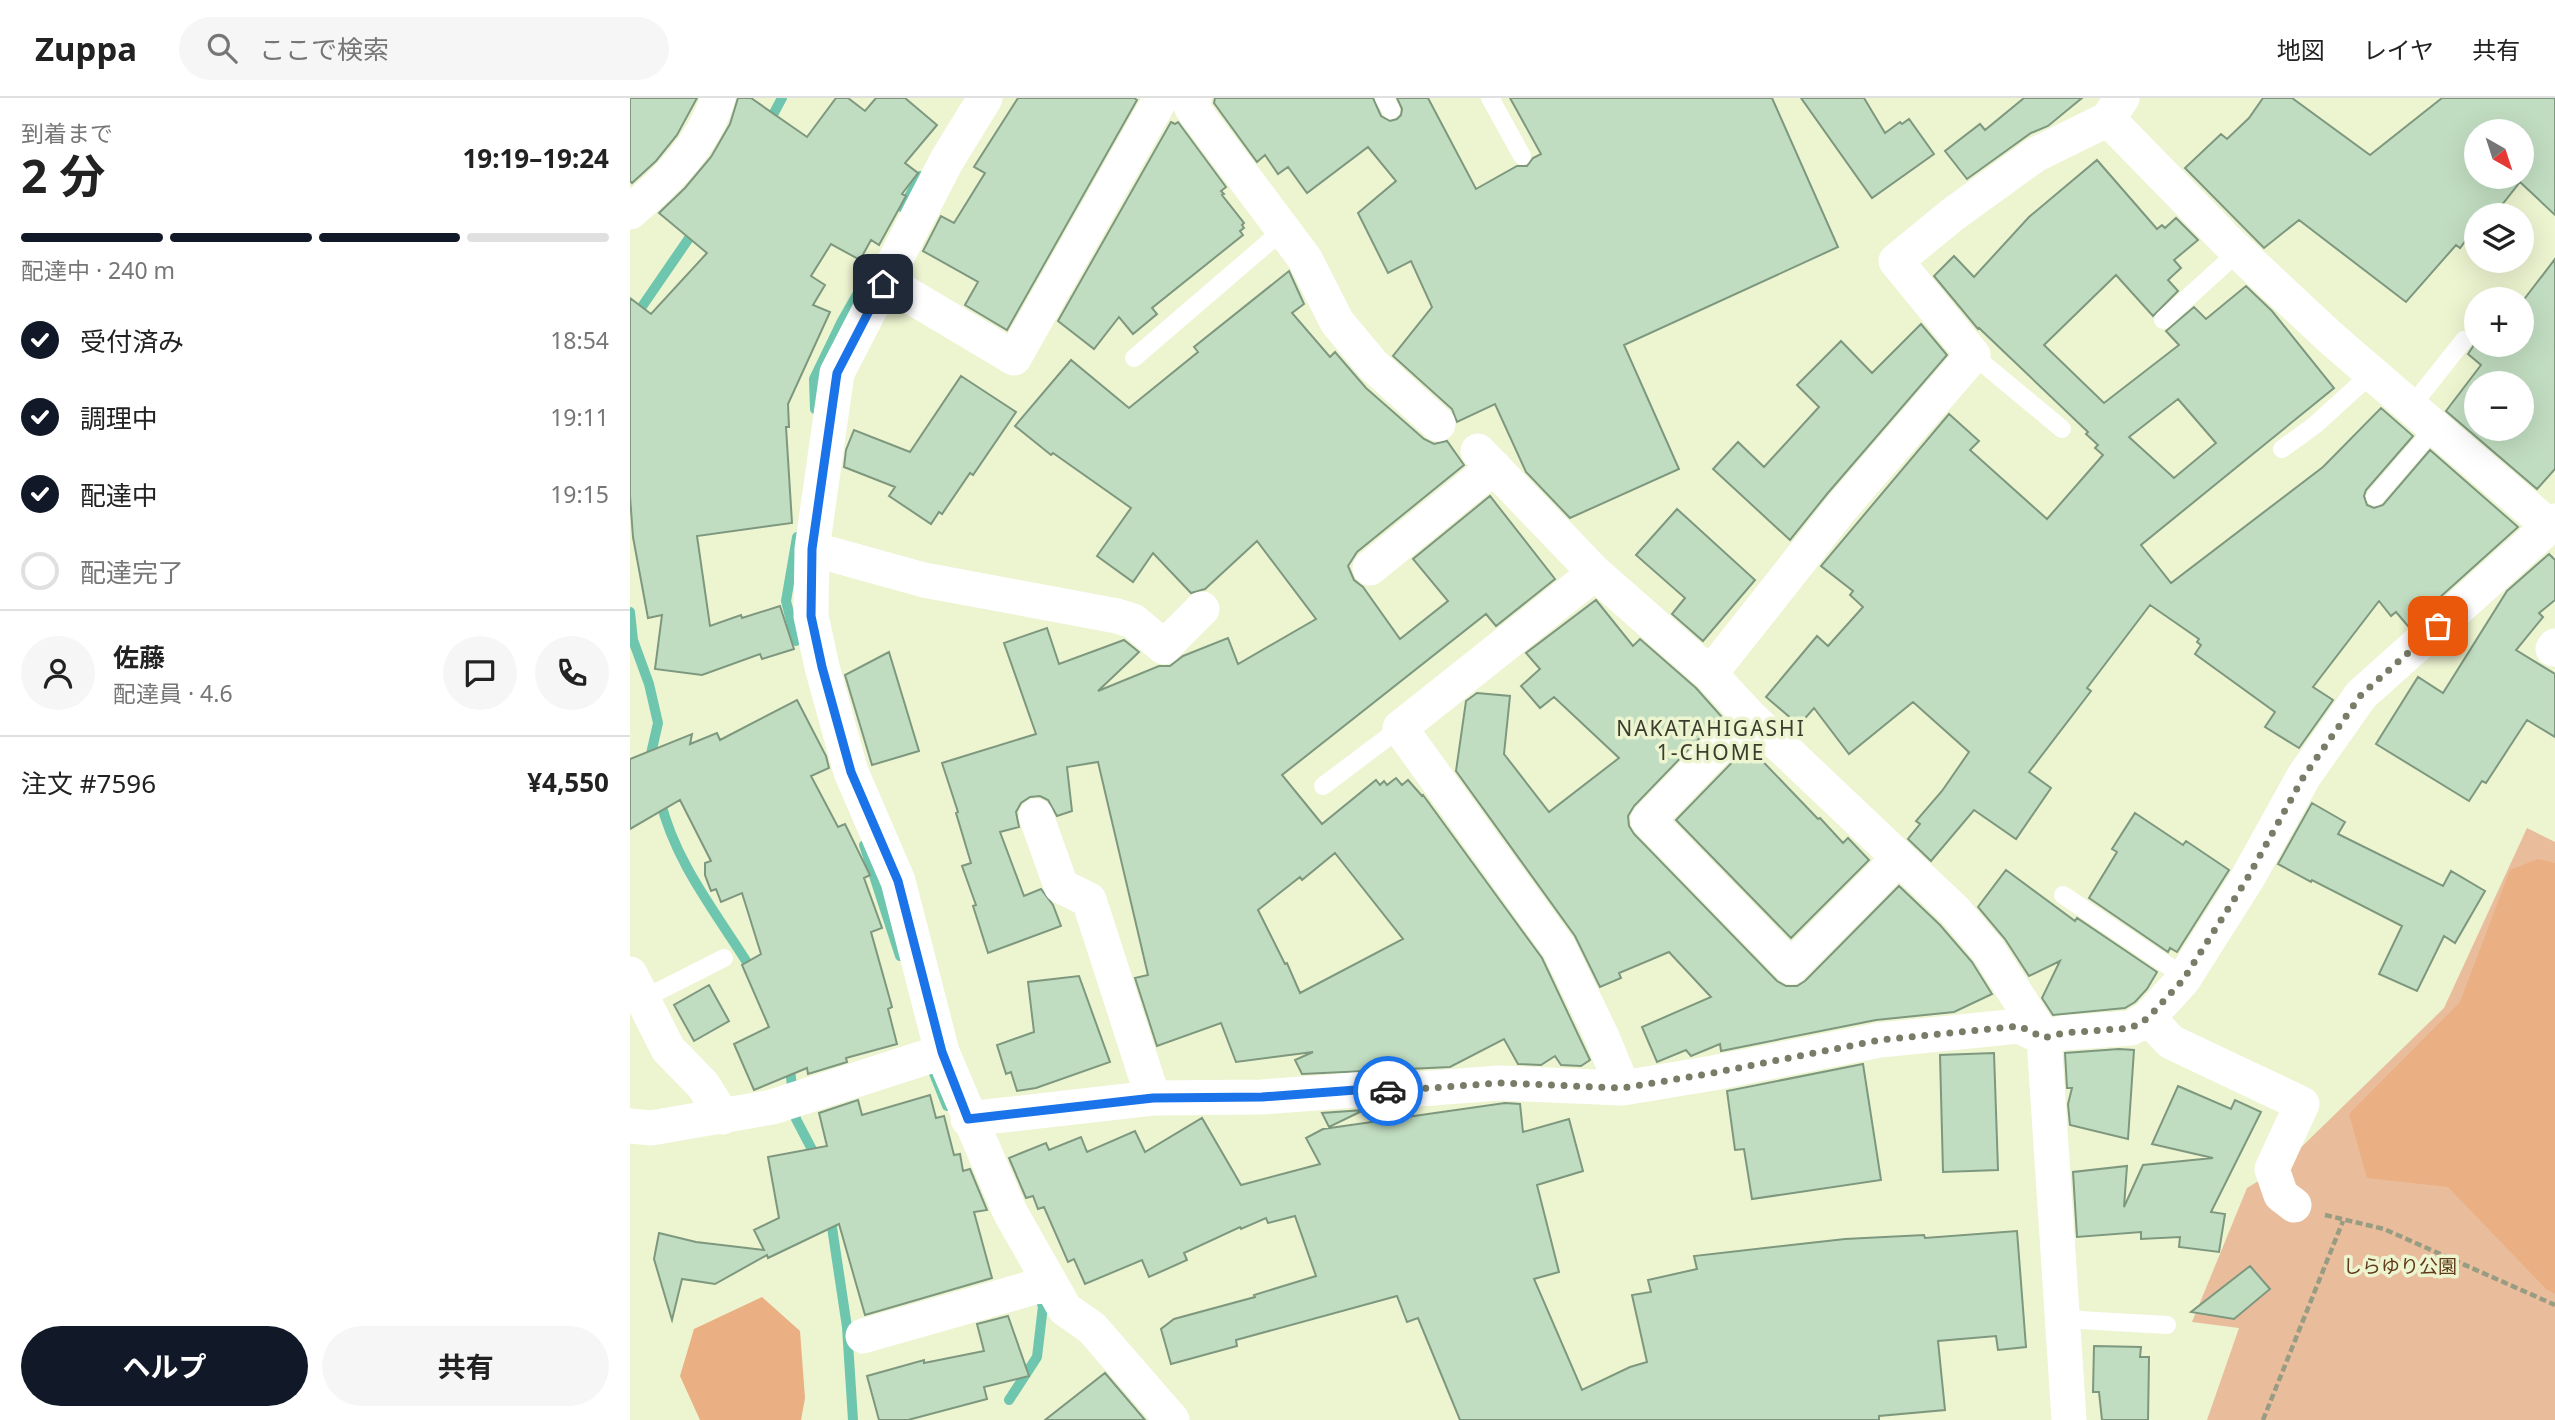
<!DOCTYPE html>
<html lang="ja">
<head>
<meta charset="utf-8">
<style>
	:root { --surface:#fff; --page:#f6f6f6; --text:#222; --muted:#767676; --line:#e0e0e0; --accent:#111827 }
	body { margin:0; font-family:"Noto Sans","Noto Sans JP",sans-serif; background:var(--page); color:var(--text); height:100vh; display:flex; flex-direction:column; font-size:26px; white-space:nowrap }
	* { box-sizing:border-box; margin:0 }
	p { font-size:23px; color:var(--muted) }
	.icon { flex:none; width:38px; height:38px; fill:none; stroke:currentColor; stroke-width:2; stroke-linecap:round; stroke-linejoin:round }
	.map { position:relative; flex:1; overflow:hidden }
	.side { display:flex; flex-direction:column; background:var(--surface); width:630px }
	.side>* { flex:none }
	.needle { width:46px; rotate:141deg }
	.controls { position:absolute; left:1834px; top:21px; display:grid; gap:14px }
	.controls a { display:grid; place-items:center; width:70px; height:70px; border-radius:50%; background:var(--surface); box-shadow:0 7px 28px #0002; font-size:35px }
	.pin { position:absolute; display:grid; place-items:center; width:60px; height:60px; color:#fff; margin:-30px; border-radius:14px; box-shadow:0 4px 10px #0006 }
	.courier { position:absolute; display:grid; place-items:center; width:70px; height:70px; margin:-35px; border:5px solid #1a73e8; border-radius:50%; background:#fff; color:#222; box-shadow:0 2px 9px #0007 }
	.headline em { font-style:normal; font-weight:700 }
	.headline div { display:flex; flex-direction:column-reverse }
	.headline { display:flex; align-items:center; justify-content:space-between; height:119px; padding:0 21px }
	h1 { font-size:46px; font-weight:700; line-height:52px }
	.bar { display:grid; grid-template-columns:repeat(4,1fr); gap:10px 7px; align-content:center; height:84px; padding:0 21px }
	.bar i { height:9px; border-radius:5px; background:var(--line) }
	.bar .active { background:var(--accent) }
	.bar p { grid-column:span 4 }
	.line { display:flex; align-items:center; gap:18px; padding:0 21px; border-top:2px solid var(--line) }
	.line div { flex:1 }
	.round { display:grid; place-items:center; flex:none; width:74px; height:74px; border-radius:37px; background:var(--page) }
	ol { padding:0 21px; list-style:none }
	li { display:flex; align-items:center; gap:21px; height:77px }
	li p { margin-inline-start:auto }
	li .icon { padding:7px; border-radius:50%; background:var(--accent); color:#fff; stroke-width:4 }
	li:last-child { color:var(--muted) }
	li i { width:38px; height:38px; border:4px solid var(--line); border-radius:50% }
	.primary-button { display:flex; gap:14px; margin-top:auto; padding:14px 21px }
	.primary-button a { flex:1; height:80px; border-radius:42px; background:var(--accent); color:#fff; font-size:28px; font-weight:700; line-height:80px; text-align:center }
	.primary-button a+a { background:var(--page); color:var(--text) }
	header { display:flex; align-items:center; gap:42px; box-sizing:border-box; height:98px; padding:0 35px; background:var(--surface); border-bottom:2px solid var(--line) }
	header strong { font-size:33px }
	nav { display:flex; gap:38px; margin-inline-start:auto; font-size:24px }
	.search { width:490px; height:63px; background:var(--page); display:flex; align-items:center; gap:18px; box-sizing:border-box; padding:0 24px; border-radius:38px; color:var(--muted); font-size:26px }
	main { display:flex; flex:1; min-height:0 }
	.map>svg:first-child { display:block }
	.green { fill:#e9bd9c }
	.forest { fill:#eaaf82 }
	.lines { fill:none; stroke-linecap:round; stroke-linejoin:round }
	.stream { stroke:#6fc6ae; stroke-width:10 }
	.building { fill:#c1ddc1; stroke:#7d987e; stroke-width:2; fill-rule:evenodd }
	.path { stroke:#979c82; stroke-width:4.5; stroke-dasharray:7 3.5; stroke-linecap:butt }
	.service { stroke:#fff; stroke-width:18 }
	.minor { stroke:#fff; stroke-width:35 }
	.done { stroke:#797d67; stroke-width:7; stroke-dasharray:0 12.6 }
	.route { stroke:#1a73e8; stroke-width:9 }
	.labels { text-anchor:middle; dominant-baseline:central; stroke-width:7; stroke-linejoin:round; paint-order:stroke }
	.park-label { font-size:19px; fill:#613918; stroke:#edf4d0 }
	.neighbourhood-label { font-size:21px; letter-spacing:2px; fill:#3a3d2e; stroke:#edf4d0 }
</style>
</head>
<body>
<header>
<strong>Zuppa</strong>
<div class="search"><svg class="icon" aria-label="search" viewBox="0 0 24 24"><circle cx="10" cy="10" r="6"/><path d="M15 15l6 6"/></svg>ここで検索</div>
<nav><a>地図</a><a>レイヤ</a><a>共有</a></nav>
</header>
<main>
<section class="side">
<div class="headline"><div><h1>2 分</h1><p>到着まで</p></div><em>19:19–19:24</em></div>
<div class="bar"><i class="active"></i><i class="active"></i><i class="active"></i><i></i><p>配達中 · 240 m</p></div>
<ol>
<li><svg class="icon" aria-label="check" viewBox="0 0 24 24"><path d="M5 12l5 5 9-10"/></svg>受付済み<p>18:54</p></li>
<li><svg class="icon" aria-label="check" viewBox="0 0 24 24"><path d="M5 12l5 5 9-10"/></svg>調理中<p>19:11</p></li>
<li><svg class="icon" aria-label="check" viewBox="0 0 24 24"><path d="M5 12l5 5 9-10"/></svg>配達中<p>19:15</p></li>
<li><i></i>配達完了</li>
</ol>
<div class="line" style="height:126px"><a class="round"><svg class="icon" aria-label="person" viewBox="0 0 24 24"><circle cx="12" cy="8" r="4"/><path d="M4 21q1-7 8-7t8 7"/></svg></a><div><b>佐藤</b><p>配達員 · 4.6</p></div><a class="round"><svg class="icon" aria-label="chat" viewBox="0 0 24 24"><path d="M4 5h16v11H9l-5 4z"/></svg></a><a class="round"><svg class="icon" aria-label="phone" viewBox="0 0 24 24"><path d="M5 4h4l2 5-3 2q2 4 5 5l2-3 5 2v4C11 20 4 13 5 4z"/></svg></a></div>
<div class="line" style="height:91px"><div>注文 #7596</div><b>¥4,550</b></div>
<div class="primary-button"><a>ヘルプ</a><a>共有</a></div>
</section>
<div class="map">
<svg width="1925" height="1322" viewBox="0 0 1925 1322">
	<rect width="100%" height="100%" fill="#edf4d0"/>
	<path class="green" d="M 1897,730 L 1925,744 L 1925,1322 L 1577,1322 L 1609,1230 L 1562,1224 L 1617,1090 L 1651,1069 L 1814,910 Z"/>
	<path class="forest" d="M 1908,761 L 1925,765 L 1925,1196 L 1916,1191 L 1818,1089 L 1737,1080 L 1719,1016 L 1830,904 L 1880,772 Z
		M 132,1199 L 170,1233 L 175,1300 L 171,1322 L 70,1322 L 50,1278 L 64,1231 Z"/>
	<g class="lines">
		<path class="stream" d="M 137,28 L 152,0
			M 273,110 L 290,78
			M 0,226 L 66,130
			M 185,311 L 184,281 L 212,223 L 240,174
			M 0,514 L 3,542 L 19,586 L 28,625 L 20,660 L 21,665
			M 166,543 L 156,503 L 167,439
			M 30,701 C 45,766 89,818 123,874
			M 234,747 L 270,858
			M 159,963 L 166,1021 L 188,1063
			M 301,968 L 317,1008
			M 200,1116 L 217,1229 L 223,1322
			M 379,1302 L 407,1259 L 413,1208 L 405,1193"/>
	</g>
	<path class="building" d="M 0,0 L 67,0 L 47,37 L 26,63 L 2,85 L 0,83 Z
		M 108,0 L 121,0 L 177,39 L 206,0 L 218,0 L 235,13 L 246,0 L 275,0 L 307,27 L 275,65 L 288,75 L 272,96 L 276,98 L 249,147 L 241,142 L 230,162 L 201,146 L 181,178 L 195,187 L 183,207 L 200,214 L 158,306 L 159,329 L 156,329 L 162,425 L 67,438 L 80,528 L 111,517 L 112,520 L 150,508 L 164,551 L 132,561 L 130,556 L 72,577 L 25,571 L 32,517 L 18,520 L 3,439 L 0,398 L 0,200 L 21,216 L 77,155 L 29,115 L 55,90 L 81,59 L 100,26 Z
		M 388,0 L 504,0 L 507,2 L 377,232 L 335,207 L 348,184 L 293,153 L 311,118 L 324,125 L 355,75 L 344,69 Z
		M 585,0 L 743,0 L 751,18 L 760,23 L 767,21 L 771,17 L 772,11 L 767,0 L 798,0 L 846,91 L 887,68 L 897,68 L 903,60 L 911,56 L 880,0 L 1142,0 L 1208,149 L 994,247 L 1049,371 L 940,420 L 896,374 L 865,306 L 827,324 L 822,311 L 763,258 L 802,209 L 781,163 L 758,175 L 728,115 L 766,83 L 738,49 L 677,95 L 658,69 L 648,76 L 635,57 L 627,64 L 584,5 Z
		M 1171,0 L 1234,0 L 1255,35 L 1270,24 L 1272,26 L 1279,21 L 1304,56 L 1242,100 Z
		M 1394,0 L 1452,0 L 1418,28 L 1401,35 L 1337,81 L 1315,53 L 1350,26 L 1355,32 Z
		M 1633,0 L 1662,0 L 1740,57 L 1812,0 L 1925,0 L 1925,117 L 1890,84 L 1864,117 L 1846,117 L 1846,129 L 1830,150 L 1826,147 L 1776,204 L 1669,122 L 1634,150 L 1555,70 L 1591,36 L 1597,41 L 1619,20 ZM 1846,33 L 1892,33 L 1892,79 L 1846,79 Z
		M 541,24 L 545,26 L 548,24 L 596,89 L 591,93 L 594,96 L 592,97 L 614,125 L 612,127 L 614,130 L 610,133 L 613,137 L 522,210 L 527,216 L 503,236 L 489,219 L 464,251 L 428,223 Z
		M 1467,62 L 1527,131 L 1532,127 L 1535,130 L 1546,120 L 1568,142 L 1544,162 L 1551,170 L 1538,182 L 1548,193 L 1523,218 L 1486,177 L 1414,247 L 1474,305 L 1549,247 L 1536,233 L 1564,209 L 1576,221 L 1616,188 L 1642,213 L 1704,290 L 1511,447 L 1541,485 L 1693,369 L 1751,310 L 1783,338 L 1736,392 L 1734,398 L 1737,407 L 1744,410 L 1753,407 L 1800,352 L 1888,429 L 1778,528 L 1766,514 L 1761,518 L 1749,503 L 1683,589 L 1703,602 L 1669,650 L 1635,629 L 1645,614 L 1565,556 L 1571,547 L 1567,544 L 1569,541 L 1520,507 L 1457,590 L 1461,593 L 1399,674 L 1421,690 L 1386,741 L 1344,712 L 1301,763 L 1278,741 L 1290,726 L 1286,723 L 1312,693 L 1339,654 L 1283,604 L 1219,656 L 1184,610 L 1169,627 L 1136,599 L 1187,538 L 1198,548 L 1233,509 L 1220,497 L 1223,493 L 1191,468 L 1319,316 L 1349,343 L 1340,352 L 1417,421 L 1473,357 L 1465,350 L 1468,347 L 1456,336 L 1458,334 L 1349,230 L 1348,231 L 1304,178 L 1324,158 L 1344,179 L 1399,119 ZM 1548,301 L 1586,345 L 1544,380 L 1499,339 Z
		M 1925,161 L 1925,371 L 1907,391 L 1816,313 L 1851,267 L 1838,256 L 1844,247 L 1892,247 L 1892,204 ZM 1846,285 L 1892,285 L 1892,331 L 1846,331 Z
		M 659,173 L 674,206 L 662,215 L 700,259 L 705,254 L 736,290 L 794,341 L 804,346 L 817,343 L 834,367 L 727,454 L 718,468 L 724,482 L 733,489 L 770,541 L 818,503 L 783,461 L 860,398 L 925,481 L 866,528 L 856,516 L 652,677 L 692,726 L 746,682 L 750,687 L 754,683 L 757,687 L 766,680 L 772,687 L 778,682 L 792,698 L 793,697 L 912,860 L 960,962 L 951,968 L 931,967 L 925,958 L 911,967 L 888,966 L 874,941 L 820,969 L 672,976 L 665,962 L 683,954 L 606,964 L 591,925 L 527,948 L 505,880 L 518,877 L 468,664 L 437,669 L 442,713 L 427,718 L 418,702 L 410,698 L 400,699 L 391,705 L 386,714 L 389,729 L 370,734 L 394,798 L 411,791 L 423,807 L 431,828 L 358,855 L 343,808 L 346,807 L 332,768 L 341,765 L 326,715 L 328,714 L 312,665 L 406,636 L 374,545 L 417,530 L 429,566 L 494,542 L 509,554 L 468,593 L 529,568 L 540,568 L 553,558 L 598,540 L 608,566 L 686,521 L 627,443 L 575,491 L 561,495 L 523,455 L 503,484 L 467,458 L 501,410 L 423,355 L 421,357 L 385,328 L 441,262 L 499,310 L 568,254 L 564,249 ZM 705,755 L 773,841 L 670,895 L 657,865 L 655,866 L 628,812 L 670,779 L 672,782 Z
		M 1291,226 L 1317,257 L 1197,396 L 1160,442 L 1083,371 L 1108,344 L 1134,369 L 1189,309 L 1167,287 L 1211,243 L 1242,275 Z
		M 331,278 L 386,314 L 343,377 L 340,375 L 312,416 L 309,414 L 301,426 L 259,398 L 265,389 L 214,369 L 216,352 L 224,332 L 280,354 Z
		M 1047,411 L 1125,482 L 1073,543 L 1042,516 L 1055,500 L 1006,457 Z
		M 1919,456 L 1925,462 L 1925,502 L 1909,515 L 1913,519 L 1886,552 L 1925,576 L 1925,639 L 1897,622 L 1856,685 L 1852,683 L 1839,703 L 1746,646 L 1788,579 L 1813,595 L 1877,493 Z
		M 966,502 L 1003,548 L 1010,541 L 1066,590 L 1091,618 L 1004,708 L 998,718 L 999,728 L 1004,736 L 1147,883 L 1156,888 L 1167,888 L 1175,883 L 1269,788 L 1310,827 L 1342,864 L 1362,896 L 1324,914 L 1246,922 L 1091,953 L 1090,946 L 1061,958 L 1056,952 L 1027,964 L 1012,929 L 1081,899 L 1039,854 L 989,875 L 991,880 L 970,889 L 945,838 L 826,673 L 836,603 L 847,595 L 880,598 L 874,656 L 919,714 L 989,660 L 924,599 L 910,610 L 891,588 L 910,571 L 896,555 Z
		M 259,554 L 289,653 L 242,667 L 215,577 Z
		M 167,602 L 196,658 L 199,670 L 181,678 L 208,729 L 215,726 L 240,777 L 234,780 L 252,830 L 241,834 L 262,909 L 258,911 L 267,946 L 216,960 L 217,964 L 178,976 L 177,970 L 124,992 L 104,946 L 139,929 L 112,867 L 131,856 L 112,795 L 91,804 L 86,791 L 81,793 L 75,777 L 75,765 L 81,763 L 50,702 L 0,731 L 0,661 L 62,636 L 60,646 L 87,635 L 90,642 Z
		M 1118,648 L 1188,721 L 1190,720 L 1213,745 L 1218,740 L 1239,762 L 1161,840 L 1046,722 Z
		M 1682,705 L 1715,724 L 1708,736 L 1813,788 L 1821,773 L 1855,793 L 1825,845 L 1814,838 L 1787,893 L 1749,876 L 1772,828 L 1682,782 L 1681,784 L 1648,766 Z
		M 1505,715 L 1553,747 L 1556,743 L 1599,772 L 1547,854 L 1540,850 L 1538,854 L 1459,800 L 1487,754 L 1482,751 Z
		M 1376,772 L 1445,823 L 1447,820 L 1527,874 L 1517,891 L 1505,904 L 1495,910 L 1423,917 L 1412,900 L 1430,863 L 1399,878 L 1375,841 L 1348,809 Z
		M 449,878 L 480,964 L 406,990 L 387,993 L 381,974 L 376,976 L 367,947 L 404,934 L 398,884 Z
		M 79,887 L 99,923 L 64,943 L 44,907 Z
		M 1489,951 L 1504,952 L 1498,1041 L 1440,1027 L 1438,1006 L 1442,990 L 1437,990 L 1435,955 Z
		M 1364,955 L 1368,1072 L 1313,1074 L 1310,957 Z
		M 1233,966 L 1251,1082 L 1122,1101 L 1114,1051 L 1105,1052 L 1097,993 Z
		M 1548,988 L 1601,1011 L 1605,1002 L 1631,1014 L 1581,1114 L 1595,1116 L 1589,1154 L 1549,1149 L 1550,1139 L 1511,1141 L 1511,1134 L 1447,1139 L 1443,1074 L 1497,1068 L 1494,1109 L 1513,1067 L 1583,1060 L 1522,1046 Z
		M 300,997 L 306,1020 L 314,1018 L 324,1057 L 330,1056 L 333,1073 L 340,1071 L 357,1112 L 344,1114 L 362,1180 L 235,1217 L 209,1126 L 138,1160 L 137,1157 L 85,1186 L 52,1181 L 42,1222 L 24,1161 L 29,1135 L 66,1144 L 134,1152 L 124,1132 L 149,1120 L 138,1059 L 197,1048 L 189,1015 L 228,1002 L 232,1017 Z
		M 875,1005 L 890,1006 L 893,1034 L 939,1021 L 953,1073 L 907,1087 L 929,1174 L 904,1181 L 952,1292 L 1000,1269 L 1017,1264 L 1002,1197 L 1021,1194 L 1018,1182 L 1067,1171 L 1064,1158 L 1215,1141 L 1294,1137 L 1295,1140 L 1387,1133 L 1396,1249 L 1368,1252 L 1366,1238 L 1308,1243 L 1315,1312 L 1249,1318 L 1249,1322 L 830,1322 L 788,1220 L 777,1224 L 767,1198 L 606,1242 L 607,1248 L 541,1266 L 531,1231 L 544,1221 L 625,1199 L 624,1197 L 686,1178 L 665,1118 L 638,1125 L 636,1120 L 611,1131 L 610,1129 L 554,1155 L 557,1162 L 519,1179 L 512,1162 L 455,1186 L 444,1161 L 438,1164 L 414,1109 L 408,1111 L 403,1098 L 396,1100 L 379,1060 L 416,1045 L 419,1052 L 451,1039 L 457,1054 L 505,1033 L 515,1054 L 572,1020 L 611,1087 L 690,1066 L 676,1040 L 693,1031 Z
		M 734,1012 L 699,1029 L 692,1015 Z
		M 1620,1168 L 1640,1191 L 1604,1221 L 1561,1214 Z
		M 378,1218 L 399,1278 L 354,1289 L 357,1301 L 278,1322 L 249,1322 L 237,1278 L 294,1262 L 294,1265 L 354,1253 L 347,1226 Z
		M 1464,1248 L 1511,1249 L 1510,1259 L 1519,1259 L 1518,1322 L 1472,1322 L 1469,1294 L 1463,1294 Z
		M 475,1275 L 515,1322 L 415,1322 Z"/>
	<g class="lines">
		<path class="path" d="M 1695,1117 L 1754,1131 L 1925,1207
			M 1633,1322 L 1713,1123"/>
		<path class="service" d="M 754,0 L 761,12
			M 860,0 L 892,58
			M 1533,222 L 1608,154
			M 1343,257 L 1432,331
			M 504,260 L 653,132
			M 1780,310 L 1834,242
			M 1652,351 L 1685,327 L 1741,276
			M 1745,399 L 1804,331
			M 693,688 L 770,630
			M 1433,797 L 1555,879
			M 13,901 L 94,860
			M 1432,1221 L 1537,1227"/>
		<path class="minor" d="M 355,0 L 317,62 L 207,275 L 182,451 L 181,518 L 192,569 L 221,674 L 268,783 L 312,954 L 380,1114 L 435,1211 L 462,1230 L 542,1322
			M 564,0 L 562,10 L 675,161 L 707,224 L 743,267 L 808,326
			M 1478,21 L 1598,144 L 1702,241 L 1919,428
			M 0,114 C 37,83 74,46 88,0
			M 253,186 L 265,189 L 384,260 L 531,0
			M 848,353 L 965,475 L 1080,576 L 1119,618 L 1325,813 L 1358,852 L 1414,940 L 1439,1322
			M 182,451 L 294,482 L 487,518 L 503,523 L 534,549 L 572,511
			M 740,470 L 864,369
			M 965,475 L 770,630 L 929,850 L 972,939 L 993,990
			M 1923,551 L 1925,548
			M 1080,576 L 1212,409 L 1343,257 L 1266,163 L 1322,117 L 1405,57 L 1478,21 L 1492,0
			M 1119,618 L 1018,722 L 1161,869 L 1269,760
			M 406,718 L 431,788 L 459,802 L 523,1000
			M 0,876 L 38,951 L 73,987 L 93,1019
			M 1518,920 L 1541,944 L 1672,1006 L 1642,1071 L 1651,1097 L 1664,1107
			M 338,1021 L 523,1000 L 632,999 L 739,991 L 750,994 L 869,985 L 993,990 L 1083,975 L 1250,942 L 1389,928 L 1414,940 L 1433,935 L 1501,930 L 1518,920 L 1553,882 L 1617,781 L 1674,678 L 1731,597 L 1925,423
			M 0,1028 L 21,1030 L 142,1009 L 312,954
			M 233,1238 L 419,1185"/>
	</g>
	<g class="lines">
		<path class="done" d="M 758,993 L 869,985 L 993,990 L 1083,975 L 1250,942 L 1389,928 L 1414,940 L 1433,935 L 1501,930 L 1518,920 L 1553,882 L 1617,781 L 1674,678 L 1731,597 L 1808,528"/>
		<path class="route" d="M 253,186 L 207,275 L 182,451 L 181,518 L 192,569 L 221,674 L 268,783 L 312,954 L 338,1021 L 523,1000 L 632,999 L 739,991 L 750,994 L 758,993"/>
	</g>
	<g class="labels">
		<g class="park-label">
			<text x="1770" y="1168">しらゆり公園</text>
		</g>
		<g class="neighbourhood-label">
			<text x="1081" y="630">NAKATAHIGASHI<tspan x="1081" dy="24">1-CHOME</tspan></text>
		</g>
	</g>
</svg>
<div class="controls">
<a><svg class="needle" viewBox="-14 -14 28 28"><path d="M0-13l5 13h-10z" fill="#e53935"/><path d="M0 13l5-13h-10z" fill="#767676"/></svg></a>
<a><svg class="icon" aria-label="layers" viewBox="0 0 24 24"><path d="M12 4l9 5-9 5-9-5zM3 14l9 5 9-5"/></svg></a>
<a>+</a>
<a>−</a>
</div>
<div class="pin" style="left:1808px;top:528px;background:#ea580c"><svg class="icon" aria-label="bag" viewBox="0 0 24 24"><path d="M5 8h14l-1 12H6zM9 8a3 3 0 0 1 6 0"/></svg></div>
<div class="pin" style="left:253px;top:186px;background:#1f2937"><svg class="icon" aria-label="home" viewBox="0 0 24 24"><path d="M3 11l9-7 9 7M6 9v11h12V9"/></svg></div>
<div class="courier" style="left:758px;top:993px"><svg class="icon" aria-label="car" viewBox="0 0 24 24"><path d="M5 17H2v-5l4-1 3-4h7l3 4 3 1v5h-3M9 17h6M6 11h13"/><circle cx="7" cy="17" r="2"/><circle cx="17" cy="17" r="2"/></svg></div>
</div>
</main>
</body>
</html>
